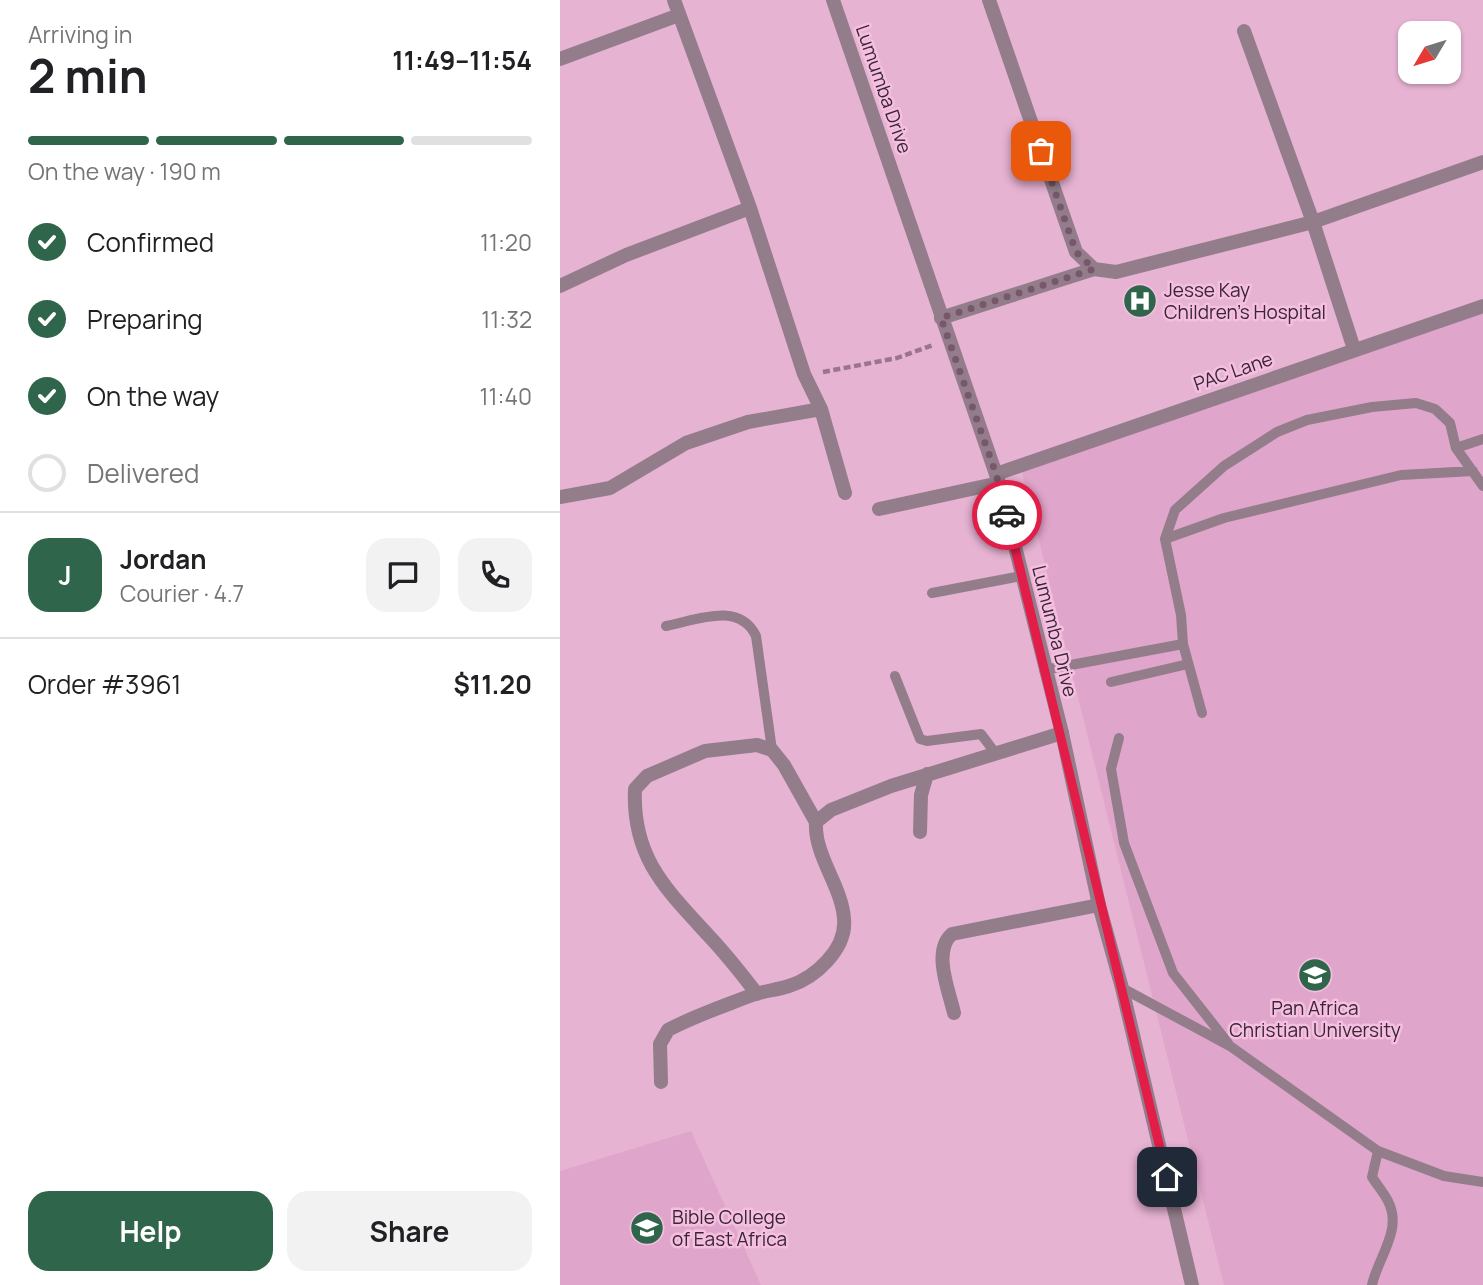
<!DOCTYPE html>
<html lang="en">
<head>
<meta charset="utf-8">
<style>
	:root { --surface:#fff; --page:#f2f2f2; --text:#202124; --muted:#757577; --line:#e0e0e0; --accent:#2f654b }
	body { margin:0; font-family:Manrope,sans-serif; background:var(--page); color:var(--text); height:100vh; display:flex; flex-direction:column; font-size:26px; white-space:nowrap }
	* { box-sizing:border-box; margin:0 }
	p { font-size:23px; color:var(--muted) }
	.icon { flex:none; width:38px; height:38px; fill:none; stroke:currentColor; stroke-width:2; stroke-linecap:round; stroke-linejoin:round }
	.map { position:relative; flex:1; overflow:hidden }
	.sheet { display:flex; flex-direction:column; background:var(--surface); width:560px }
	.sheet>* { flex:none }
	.needle { width:46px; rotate:232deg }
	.fabs { position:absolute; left:838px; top:21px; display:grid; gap:14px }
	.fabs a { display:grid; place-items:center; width:63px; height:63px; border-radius:14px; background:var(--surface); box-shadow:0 2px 5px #0004; font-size:35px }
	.pin { position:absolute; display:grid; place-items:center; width:60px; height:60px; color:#fff; margin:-30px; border-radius:14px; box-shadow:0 4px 10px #0006 }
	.courier { position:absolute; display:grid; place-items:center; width:70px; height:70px; margin:-35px; border:5px solid #e11d48; border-radius:50%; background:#fff; color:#222; box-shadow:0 2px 9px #0007 }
	.summary em { font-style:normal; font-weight:700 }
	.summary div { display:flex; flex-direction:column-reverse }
	.summary { display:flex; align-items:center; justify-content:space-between; height:119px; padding:0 28px }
	h1 { font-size:46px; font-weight:700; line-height:52px }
	.bar { display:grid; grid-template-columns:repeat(4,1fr); gap:10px 7px; align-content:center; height:84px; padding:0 28px }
	.bar i { height:9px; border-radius:5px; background:var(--line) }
	.bar .selected { background:var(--accent) }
	.bar p { grid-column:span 4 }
	.line { display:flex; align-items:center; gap:18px; padding:0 28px; border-top:2px solid var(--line) }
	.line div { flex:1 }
	.round { display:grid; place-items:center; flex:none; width:74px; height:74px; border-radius:21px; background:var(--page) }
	ol { padding:0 28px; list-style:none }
	li { display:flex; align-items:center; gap:21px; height:77px }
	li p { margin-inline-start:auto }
	li .icon { padding:7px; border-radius:50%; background:var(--accent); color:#fff; stroke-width:4 }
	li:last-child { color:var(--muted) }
	li i { width:38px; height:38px; border:4px solid var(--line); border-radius:50% }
	.cta { display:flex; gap:14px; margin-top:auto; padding:14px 28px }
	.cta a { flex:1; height:80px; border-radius:21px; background:var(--accent); color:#fff; font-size:28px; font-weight:700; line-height:80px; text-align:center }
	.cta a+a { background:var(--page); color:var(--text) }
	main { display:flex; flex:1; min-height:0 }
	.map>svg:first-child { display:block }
	.built { fill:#e0a5ca }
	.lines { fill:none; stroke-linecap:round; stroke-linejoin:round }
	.path { stroke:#9a758c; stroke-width:4.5; stroke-dasharray:7 3.5; stroke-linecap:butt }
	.service { stroke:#937d8a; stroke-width:10 }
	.minor { stroke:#937d8a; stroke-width:14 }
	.tertiary { stroke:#937d8a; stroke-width:14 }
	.done { stroke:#77576b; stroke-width:7; stroke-dasharray:0 12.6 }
	.route { stroke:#e11d48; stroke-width:9 }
	.labels { text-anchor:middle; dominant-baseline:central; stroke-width:5; stroke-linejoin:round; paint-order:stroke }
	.street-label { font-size:19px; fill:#3a2633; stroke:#f5bfe1 }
	.poi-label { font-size:19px; fill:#3a2633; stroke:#f5bfe1; text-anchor:start }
</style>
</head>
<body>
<main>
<section class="sheet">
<div class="summary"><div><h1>2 min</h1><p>Arriving in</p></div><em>11:49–11:54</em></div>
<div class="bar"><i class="selected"></i><i class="selected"></i><i class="selected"></i><i></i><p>On the way · 190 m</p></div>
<ol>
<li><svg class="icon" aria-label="check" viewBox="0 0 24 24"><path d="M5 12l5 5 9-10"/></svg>Confirmed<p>11:20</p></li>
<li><svg class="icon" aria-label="check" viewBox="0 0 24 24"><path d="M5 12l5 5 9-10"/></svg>Preparing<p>11:32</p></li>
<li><svg class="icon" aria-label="check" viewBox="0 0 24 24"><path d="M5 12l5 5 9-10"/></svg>On the way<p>11:40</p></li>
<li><i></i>Delivered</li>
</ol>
<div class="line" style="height:126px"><b class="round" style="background:var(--accent);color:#fff">J</b><div><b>Jordan</b><p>Courier · 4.7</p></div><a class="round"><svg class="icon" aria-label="chat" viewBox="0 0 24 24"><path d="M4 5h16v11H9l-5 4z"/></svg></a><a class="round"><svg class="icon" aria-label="phone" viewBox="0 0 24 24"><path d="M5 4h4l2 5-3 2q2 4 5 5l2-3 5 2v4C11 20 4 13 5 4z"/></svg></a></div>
<div class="line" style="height:91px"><div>Order #3961</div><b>$11.20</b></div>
<div class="cta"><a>Help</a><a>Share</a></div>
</section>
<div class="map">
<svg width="923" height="1285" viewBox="0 0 923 1285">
	<rect width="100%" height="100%" fill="#e7b3d3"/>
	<path class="built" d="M 923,310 L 923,1285 L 664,1285 L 461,468 Z
		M 131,1131 L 201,1285 L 0,1285 L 0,1171 Z"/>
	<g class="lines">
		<path class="path" d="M 263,372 L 337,358 L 373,345"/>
		<path class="service" d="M 896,448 L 923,439
			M 605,539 L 664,518 L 841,475 L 913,471
			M 372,593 L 461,576
			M 106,626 C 137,620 179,601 196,636 L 212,750
			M 484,670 L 623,644
			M 335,676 L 360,739 L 367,741 L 421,734 L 436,754
			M 551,682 L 628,664
			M 642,713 L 623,644 L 621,615 L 605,539 L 615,510 L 664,466 L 717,432 L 747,420 L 812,407 L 856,403 L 875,409 L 890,423 L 896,448 L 923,486
			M 559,738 L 551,769 L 564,843 L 613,973 L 668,1043
			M 562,988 L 670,1046 L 818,1151 L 884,1176 L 923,1182
			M 812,1285 C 818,1257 843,1230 828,1201 C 824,1193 817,1185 812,1177 L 818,1151"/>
		<path class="minor" d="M 114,0 L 190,208 L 244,374 L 261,409 L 285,493
			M 429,0 L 516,252 L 534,269 L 556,272 L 753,222 L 923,162
			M 684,31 L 753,222 L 794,349
			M 0,59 L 119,15
			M 0,286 L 66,255 L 190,208
			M 381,318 L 534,269
			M 436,474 L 923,306
			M 0,497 L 50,488 L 126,443 L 188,422 L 261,409
			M 319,509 L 439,483
			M 360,832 L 361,795 L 367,774
			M 197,994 C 181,973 165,953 148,935 C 105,888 72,857 75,789 L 87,776 L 145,751 L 197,745 L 212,750 L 224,765 L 256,822
			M 394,1013 C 389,991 372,951 392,934 L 539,905
			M 101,1082 L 100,1044 L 108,1030 C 134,1016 164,1006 192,995 C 204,991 217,990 229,986 C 255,978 287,949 284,919 C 282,886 254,856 256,822 L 271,810 L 331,786 L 502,733"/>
		<path class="tertiary" d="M 273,0 L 439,483 L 502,733 L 539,905 L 562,988 L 632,1285"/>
	</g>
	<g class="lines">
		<path class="done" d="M 447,515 L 436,474 L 381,318 L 534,269 L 516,252 L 481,151"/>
		<path class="route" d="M 447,515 L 607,1177"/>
	</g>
	<defs>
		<g id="hospital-disc" transform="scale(1.75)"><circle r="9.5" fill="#2f654b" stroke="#f5bfe1"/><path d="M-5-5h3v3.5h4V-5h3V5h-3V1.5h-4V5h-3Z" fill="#fff"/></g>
		<g id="university-disc" transform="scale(1.75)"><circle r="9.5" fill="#2f654b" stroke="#f5bfe1"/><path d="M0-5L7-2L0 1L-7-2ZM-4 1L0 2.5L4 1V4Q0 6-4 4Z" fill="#fff"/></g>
	</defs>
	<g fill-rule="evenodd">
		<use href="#hospital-disc" x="580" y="301"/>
		<use href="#university-disc" x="755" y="975"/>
		<use href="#university-disc" x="87" y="1228"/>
	</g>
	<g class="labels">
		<g class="street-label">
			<text transform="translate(324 89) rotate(71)">Lumumba Drive</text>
			<text transform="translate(673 371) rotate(-19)">PAC Lane</text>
			<text transform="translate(495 631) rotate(76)">Lumumba Drive</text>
		</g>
		<g class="poi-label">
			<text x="604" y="290">Jesse Kay<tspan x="604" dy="22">Children's Hospital</tspan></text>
			<text x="755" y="1008" text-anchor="middle">Pan Africa<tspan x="755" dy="22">Christian University</tspan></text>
			<text x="112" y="1217">Bible College<tspan x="112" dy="22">of East Africa</tspan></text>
		</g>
	</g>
</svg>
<div class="fabs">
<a><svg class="needle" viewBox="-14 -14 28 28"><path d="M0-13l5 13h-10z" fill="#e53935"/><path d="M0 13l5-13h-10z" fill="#757577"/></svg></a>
</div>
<div class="pin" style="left:481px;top:151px;background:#ea580c"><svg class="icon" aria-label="bag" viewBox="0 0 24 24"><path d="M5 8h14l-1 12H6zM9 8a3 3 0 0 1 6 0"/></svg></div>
<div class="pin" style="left:607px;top:1177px;background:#1f2937"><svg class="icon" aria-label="home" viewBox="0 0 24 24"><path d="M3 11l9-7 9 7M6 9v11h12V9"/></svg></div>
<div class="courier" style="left:447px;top:515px"><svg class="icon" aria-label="car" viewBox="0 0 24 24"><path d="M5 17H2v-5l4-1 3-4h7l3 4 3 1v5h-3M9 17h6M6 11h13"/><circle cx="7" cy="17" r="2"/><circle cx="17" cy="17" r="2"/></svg></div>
</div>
</main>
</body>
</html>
